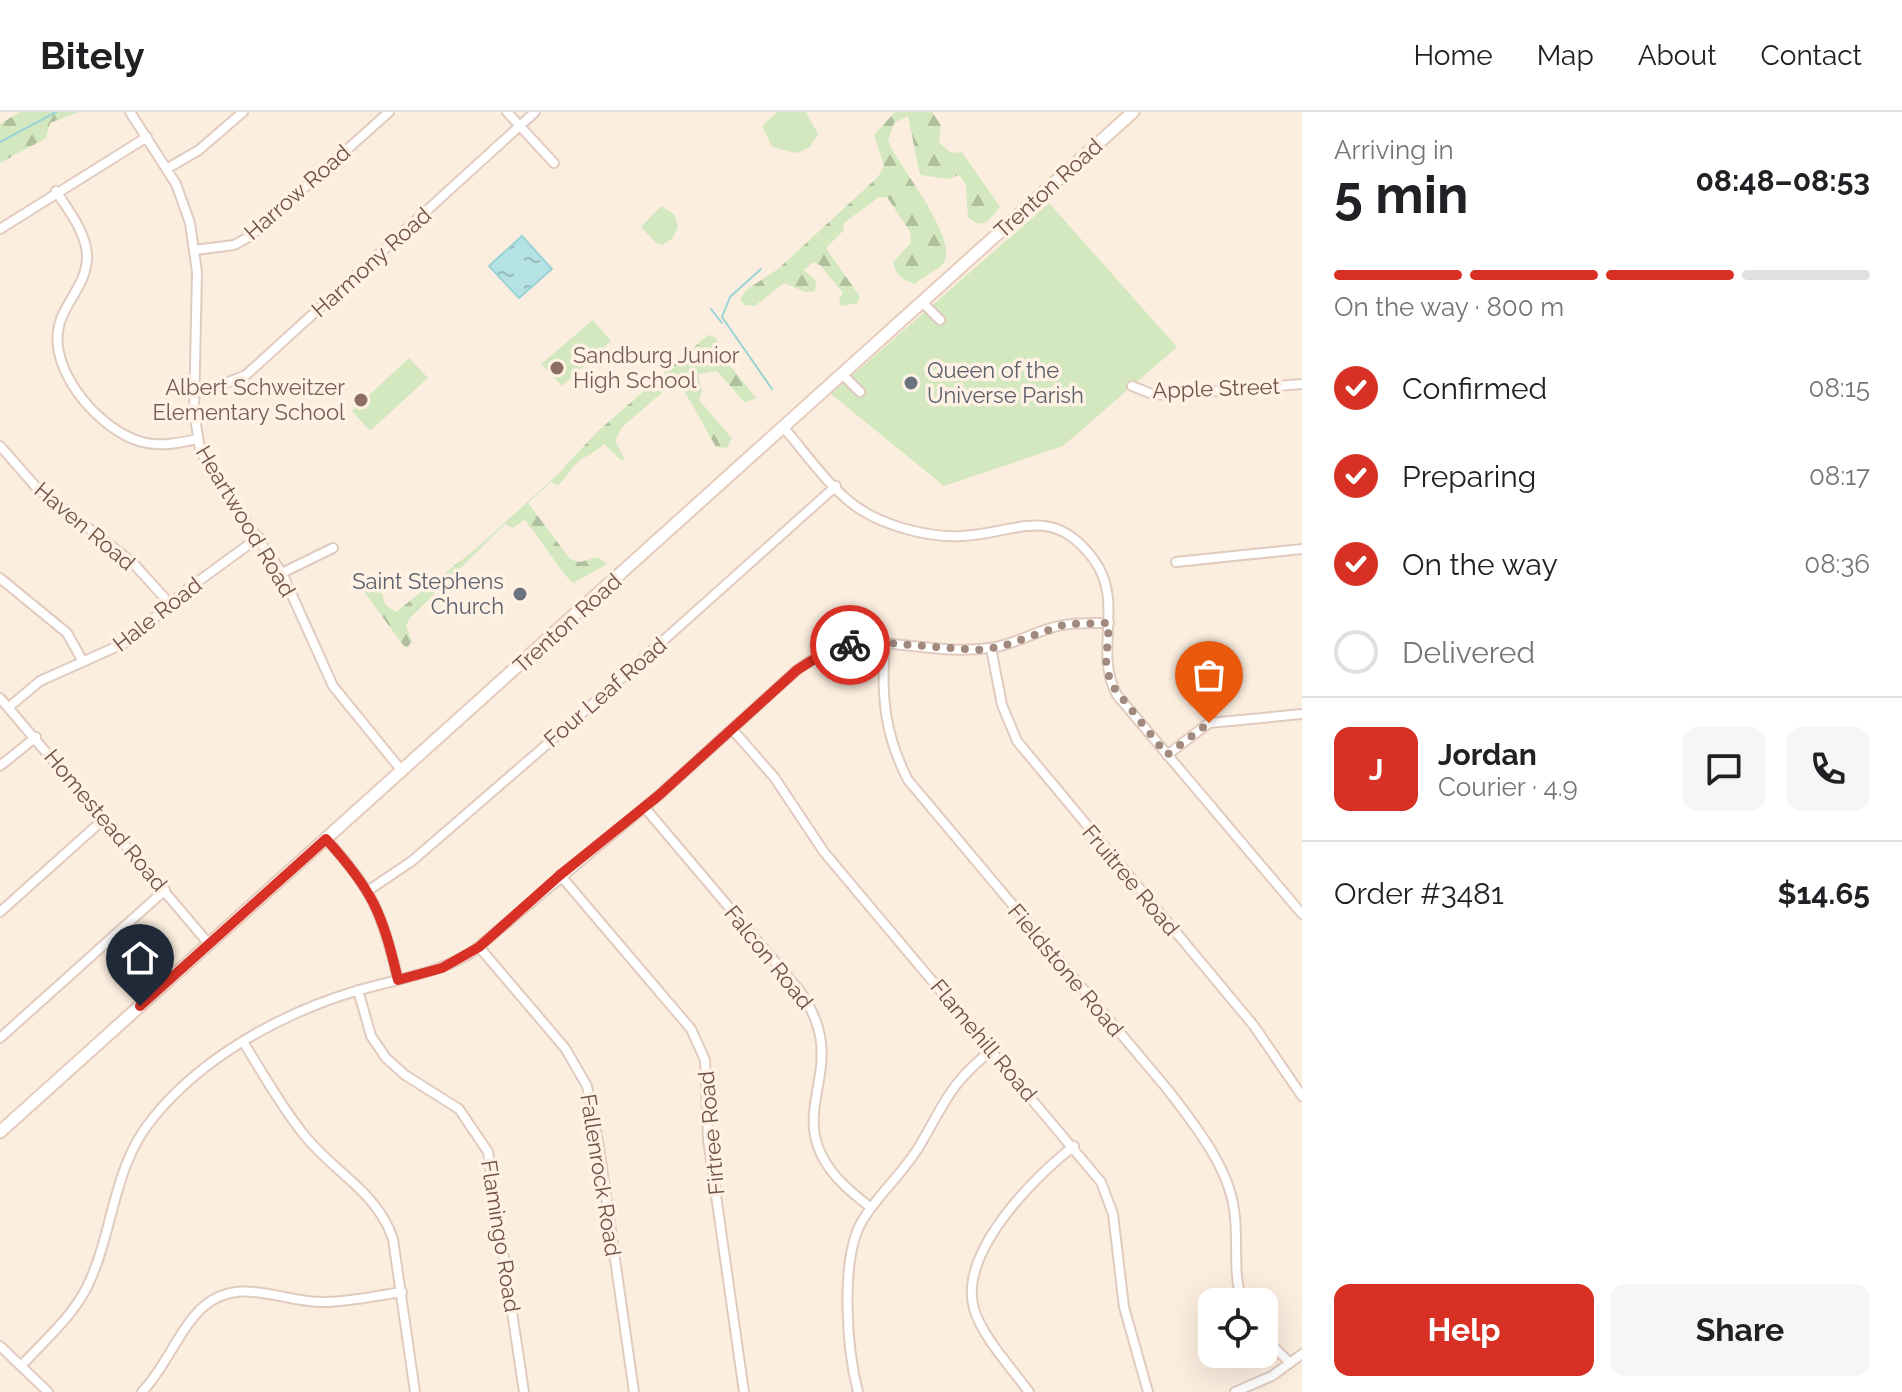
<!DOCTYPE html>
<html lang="en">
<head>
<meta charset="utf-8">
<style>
	:root { --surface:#fff; --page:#f6f6f6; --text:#202124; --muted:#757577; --line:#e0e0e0; --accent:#d93025 }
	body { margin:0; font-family:Raleway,sans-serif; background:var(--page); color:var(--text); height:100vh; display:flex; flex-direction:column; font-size:30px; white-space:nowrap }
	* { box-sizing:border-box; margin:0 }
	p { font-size:26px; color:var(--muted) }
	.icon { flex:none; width:44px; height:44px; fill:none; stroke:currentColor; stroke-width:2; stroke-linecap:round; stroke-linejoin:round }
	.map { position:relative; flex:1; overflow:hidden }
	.side { display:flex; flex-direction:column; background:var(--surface); width:600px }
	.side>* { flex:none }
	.tools { position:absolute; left:1198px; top:1176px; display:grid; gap:16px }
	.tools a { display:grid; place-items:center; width:80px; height:80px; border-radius:16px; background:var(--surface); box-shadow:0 8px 32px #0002; font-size:40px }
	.pin { position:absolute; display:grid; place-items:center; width:68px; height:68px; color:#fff; margin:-82px -34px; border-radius:50% 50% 50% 0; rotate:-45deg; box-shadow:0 0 8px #0007 }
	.pin .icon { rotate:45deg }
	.courier { position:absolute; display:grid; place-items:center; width:80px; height:80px; margin:-40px; border:6px solid #d93025; border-radius:50%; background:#fff; color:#222; box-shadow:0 2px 10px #0007 }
	.head em { font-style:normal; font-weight:700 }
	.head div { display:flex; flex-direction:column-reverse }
	.head { display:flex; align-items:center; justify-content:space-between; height:136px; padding:0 32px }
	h1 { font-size:52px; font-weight:700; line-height:60px }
	.bar { display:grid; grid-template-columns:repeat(4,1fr); gap:12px 8px; align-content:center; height:96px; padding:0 32px }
	.bar i { height:10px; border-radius:6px; background:var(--line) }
	.bar .active { background:var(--accent) }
	.bar p { grid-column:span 4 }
	.line { display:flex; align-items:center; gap:20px; padding:0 32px; border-top:2px solid var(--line) }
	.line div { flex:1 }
	.round { display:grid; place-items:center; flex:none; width:84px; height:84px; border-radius:16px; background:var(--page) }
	ol { padding:0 32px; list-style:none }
	li { display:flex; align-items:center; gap:24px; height:88px }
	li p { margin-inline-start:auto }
	li .icon { padding:8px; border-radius:50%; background:var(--accent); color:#fff; stroke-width:4 }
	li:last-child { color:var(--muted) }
	li i { width:44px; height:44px; border:4px solid var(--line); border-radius:50% }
	.cta { display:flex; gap:16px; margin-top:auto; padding:16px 32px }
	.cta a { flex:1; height:92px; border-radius:16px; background:var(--accent); color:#fff; font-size:32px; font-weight:700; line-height:92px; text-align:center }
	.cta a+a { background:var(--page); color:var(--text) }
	header { display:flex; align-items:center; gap:48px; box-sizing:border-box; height:112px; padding:0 40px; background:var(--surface); border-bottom:2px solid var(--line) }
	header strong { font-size:38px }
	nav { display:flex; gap:44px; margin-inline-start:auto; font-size:28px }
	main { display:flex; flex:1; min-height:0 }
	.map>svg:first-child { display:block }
	.green { fill:#d3e8bf }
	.forest { fill:url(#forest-firs) }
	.water { fill:url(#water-ripples); stroke:#9bd2d5; stroke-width:2 }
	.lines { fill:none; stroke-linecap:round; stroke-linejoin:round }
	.stream { stroke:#9bd2d5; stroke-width:2 }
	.street-casing { stroke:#e1cbbf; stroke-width:12 }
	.secondary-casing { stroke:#e6cbbc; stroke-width:15 }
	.street { stroke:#fff; stroke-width:8 }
	.secondary { stroke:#fff; stroke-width:11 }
	.done { stroke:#a1897d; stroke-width:8; stroke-dasharray:0 14.4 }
	.route { stroke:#d93025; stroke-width:10 }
	.education-dot { fill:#8d6e63; stroke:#fff2e5; stroke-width:3 }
	.worship-dot { fill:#6b7280; stroke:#fff2e5; stroke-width:3 }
	.labels { text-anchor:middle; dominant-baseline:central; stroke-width:7; stroke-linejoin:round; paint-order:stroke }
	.street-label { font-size:22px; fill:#715248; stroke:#fff2e5 }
	.education-label { font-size:22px; fill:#785e54; stroke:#fff2e5; text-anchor:start }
	.worship-label { font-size:22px; fill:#5b616d; stroke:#fff2e5; text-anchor:start }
</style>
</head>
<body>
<header>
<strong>Bitely</strong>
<nav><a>Home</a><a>Map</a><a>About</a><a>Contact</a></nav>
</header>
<main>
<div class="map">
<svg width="1302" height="1280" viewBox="0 0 1302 1280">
	<defs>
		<pattern id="forest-firs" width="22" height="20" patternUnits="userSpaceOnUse" patternTransform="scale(2)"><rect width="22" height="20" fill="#d3e8bf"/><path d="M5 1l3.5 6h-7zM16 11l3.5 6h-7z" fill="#b0bf9d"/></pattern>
		<pattern id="water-ripples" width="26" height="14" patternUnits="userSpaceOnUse" patternTransform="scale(2)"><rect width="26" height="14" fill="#b5e2e4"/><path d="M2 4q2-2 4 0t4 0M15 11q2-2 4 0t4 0" fill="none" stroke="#98babb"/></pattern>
	</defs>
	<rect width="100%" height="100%" fill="#fbeedf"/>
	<path class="green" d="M 777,0 L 806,0 L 818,22 L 810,35 L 797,41 L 772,35 L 762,14 Z
		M 1049,91 L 1177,235 L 1063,334 L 944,374 L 831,282 Z
		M 661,94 L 674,102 L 678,115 L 672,127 L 662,133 L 656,131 L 641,115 Z
		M 593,208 L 611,229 L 562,274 L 541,252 Z
		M 409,246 L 428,266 L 370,319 L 352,299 Z"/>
	<path class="forest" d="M 20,0 L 79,0 L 50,11 L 46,26 L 0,51 L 0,12 Z
		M 895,0 L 932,0 L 941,13 L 939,30 L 951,41 L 962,40 L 1000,95 L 987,110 L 978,112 L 968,105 L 966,73 L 959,63 L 948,67 L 920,63 L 908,4 L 894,11 L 888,29 C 899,55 958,125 944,150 C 939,158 923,164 915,172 C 902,168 896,163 893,150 L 911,131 L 910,120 L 887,85 L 879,85 L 844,111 L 843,119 L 826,136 L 860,185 L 857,191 L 841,194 L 839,187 L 843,181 L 820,153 L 813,150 L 804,158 L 816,169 L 815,179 L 805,180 L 784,171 L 755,194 L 745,193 L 740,188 L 746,178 L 778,157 L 878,65 L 884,54 L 874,23 Z
		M 708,223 L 715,225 L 728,251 L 756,286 L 745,291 L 717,259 L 698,262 L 702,280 L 699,288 L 732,326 L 727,336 L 716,335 L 682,275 L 671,273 L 622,315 L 615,329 L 624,346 L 622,349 L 604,332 C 595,341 584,344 576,352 C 569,359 565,368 558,373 L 551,370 L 528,391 L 570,447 L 580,450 L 598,445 L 607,452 L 573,471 C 558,458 533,414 524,408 L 513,416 L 505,412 L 410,506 L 406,514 L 412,529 L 407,536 L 403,533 L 355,467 L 356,462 L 381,478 L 385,492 L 396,500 L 478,435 L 557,363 L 597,320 Z"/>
	<path class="water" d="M 522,124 L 552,157 L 519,186 L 489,154 Z"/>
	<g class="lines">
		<path class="stream" d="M 0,30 L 56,0
			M 761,157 L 730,185 L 722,205 L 772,277
			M 711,197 L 722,211"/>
		<g class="street-casing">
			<path id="street" d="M 130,0 L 176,72 L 190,111 L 197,160 L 194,300 L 200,337 L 212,361 L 282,461 L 333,574 L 402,659
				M 507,0 L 554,51
				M 168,56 L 199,38 L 243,0
				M 56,79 C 68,98 87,121 87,145 C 87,174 61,193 58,219 C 52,263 101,319 142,330 C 161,335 178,331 197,327
				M 0,117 L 147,25
				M 195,138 L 234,133 L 249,125 L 389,0
				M 922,190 L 940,208
				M 842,262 L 860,280
				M 1132,274 L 1152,282 L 1168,283 L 1302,272
				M 194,276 L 218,274 L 246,263 L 535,0
				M 783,315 C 808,343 834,384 868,402 C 894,416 932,426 962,424 C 1015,422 1052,390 1094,448 C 1125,490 1093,540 1117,583 L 1302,802
				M 0,334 L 37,376 L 133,451 L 171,493
				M 1176,450 L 1302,437
				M 282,461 L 333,436
				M 0,466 L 67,521 L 83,550
				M 885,531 C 881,582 884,622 908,668 L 1168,978 C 1194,1012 1228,1054 1234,1097 C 1239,1129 1232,1158 1242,1190
				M 991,536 L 1002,593 L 1017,629 L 1254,914 L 1302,984
				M 0,586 L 209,832
				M 9,595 L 40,569 L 127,530 L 185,479 L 259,425
				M 732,617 L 774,665 L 824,740 L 1101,1070 L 1113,1102 L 1124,1195 L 1148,1280
				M 1167,643 L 1209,611 L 1302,602
				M 0,654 L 36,625
				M 645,696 L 799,878 C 850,948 795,988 821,1042 C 832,1065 851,1080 871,1096
				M 326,727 C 372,776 383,803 398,868
				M 560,763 L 691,917 L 705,948 L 708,1027 L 744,1280
				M 369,778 L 412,749 L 560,621 L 836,374
				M 0,800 L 105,706
				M 479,835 L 565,936 L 587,974 L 599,1035 L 634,1280
				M 358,878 L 371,924 L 386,946 L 405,963 L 459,997 L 488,1040 L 524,1280
				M 0,926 L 165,778
				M 243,930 C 263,961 281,995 305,1024 C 335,1061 377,1080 393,1127 L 415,1280
				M 1264,1225 L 1290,1251
				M 0,1234 L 48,1280
				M 21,1254 C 44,1229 72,1205 87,1175 C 114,1120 112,1055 153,1006 C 202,945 282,901 356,879 C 396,867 436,862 471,841 L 658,684 L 797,558 C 862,508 918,546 989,536 C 1010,534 1028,523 1048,517 C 1068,510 1088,511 1109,511
				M 142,1280 C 166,1255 179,1217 203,1195 C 239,1163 281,1190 322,1190 C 348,1190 375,1184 402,1180
				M 858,1280 C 847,1238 840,1150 861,1111 C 877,1083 903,1062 920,1033 C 946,989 950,971 993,937
				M 1029,1280 C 1011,1255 983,1226 974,1197 C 958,1141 1034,1065 1074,1034
				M 1235,1280 L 1272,1264 L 1302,1242"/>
		</g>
		<g class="secondary-casing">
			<path id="secondary" d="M 0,1020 L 1133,0"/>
		</g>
		<use href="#street" class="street"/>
		<use href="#secondary" class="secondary"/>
	</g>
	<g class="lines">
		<path class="done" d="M 850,533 L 885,531 L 977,538 L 1000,535 L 1066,512 L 1109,511 L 1106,552 L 1111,572 L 1167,643 L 1209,611"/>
		<path class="route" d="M 140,894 L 326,727 C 373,779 382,800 398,868 L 442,856 L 479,835 L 560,763 L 658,684 L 797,558 L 819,544 L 850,533"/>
	</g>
	<g class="education-dot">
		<circle cx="557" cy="256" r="8"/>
		<circle cx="361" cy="288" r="8"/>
	</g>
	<g class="worship-dot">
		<circle cx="911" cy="271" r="8"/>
		<circle cx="520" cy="482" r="8"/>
	</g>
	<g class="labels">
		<g class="street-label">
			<text transform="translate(1048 76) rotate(-42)">Trenton Road</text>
			<text transform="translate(297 80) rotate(-41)">Harrow Road</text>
			<text transform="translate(371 150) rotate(-42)">Harmony Road</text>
			<text transform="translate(1216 276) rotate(-2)">Apple Street</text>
			<text transform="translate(246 409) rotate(59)">Heartwood Road</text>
			<text transform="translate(85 414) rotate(40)">Haven Road</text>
			<text transform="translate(157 502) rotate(-38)">Hale Road</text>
			<text transform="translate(567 511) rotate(-42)">Trenton Road</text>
			<text transform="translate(605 580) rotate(-41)">Four Leaf Road</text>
			<text transform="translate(106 708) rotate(50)">Homestead Road</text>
			<text transform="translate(1131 768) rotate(50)">Fruitree Road</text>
			<text transform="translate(769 845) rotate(51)">Falcon Road</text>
			<text transform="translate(1066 858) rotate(50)">Fieldstone Road</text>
			<text transform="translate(984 928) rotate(50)">Flamehill Road</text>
			<text transform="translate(711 1021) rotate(-95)">Firtree Road</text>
			<text transform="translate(601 1063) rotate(81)">Fallenrock Road</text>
			<text transform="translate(501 1124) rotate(81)">Flamingo Road</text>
		</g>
		<g class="education-label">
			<text x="573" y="243">Sandburg Junior<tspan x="573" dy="25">High School</tspan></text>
			<text x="345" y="275" text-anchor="end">Albert Schweitzer<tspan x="345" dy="25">Elementary School</tspan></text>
		</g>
		<g class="worship-label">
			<text x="927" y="258">Queen of the<tspan x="927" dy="25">Universe Parish</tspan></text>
			<text x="504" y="469" text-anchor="end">Saint Stephens<tspan x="504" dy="25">Church</tspan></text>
		</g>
	</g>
</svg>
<div class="tools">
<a><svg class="icon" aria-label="locate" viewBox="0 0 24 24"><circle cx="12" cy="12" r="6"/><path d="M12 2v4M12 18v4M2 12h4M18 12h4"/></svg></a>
</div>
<div class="pin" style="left:1209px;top:611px;background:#ea580c"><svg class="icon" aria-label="bag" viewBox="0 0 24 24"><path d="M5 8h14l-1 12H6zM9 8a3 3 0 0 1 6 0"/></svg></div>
<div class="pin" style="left:140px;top:894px;background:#1f2937"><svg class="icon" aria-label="home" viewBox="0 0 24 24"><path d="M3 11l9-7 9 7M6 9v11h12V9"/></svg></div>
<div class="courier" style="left:850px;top:533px"><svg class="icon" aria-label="bike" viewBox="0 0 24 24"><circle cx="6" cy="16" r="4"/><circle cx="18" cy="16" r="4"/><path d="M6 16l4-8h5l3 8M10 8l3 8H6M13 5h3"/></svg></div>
</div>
<section class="side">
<div class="head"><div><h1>5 min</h1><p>Arriving in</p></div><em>08:48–08:53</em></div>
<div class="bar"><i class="active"></i><i class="active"></i><i class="active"></i><i></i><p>On the way · 800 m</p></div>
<ol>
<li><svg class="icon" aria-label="check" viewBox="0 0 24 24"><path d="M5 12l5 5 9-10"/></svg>Confirmed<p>08:15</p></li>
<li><svg class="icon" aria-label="check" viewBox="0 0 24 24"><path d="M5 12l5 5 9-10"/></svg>Preparing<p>08:17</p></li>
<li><svg class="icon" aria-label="check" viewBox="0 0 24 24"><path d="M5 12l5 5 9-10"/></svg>On the way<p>08:36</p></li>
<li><i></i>Delivered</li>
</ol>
<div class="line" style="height:144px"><b class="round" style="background:var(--accent);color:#fff">J</b><div><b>Jordan</b><p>Courier · 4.9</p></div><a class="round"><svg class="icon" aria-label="chat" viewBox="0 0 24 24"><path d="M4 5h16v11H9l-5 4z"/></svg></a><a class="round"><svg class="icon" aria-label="phone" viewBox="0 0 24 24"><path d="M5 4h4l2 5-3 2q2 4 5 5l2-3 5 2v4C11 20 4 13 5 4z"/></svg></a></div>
<div class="line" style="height:104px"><div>Order #3481</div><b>$14.65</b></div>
<div class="cta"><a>Help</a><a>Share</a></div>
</section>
</main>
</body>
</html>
